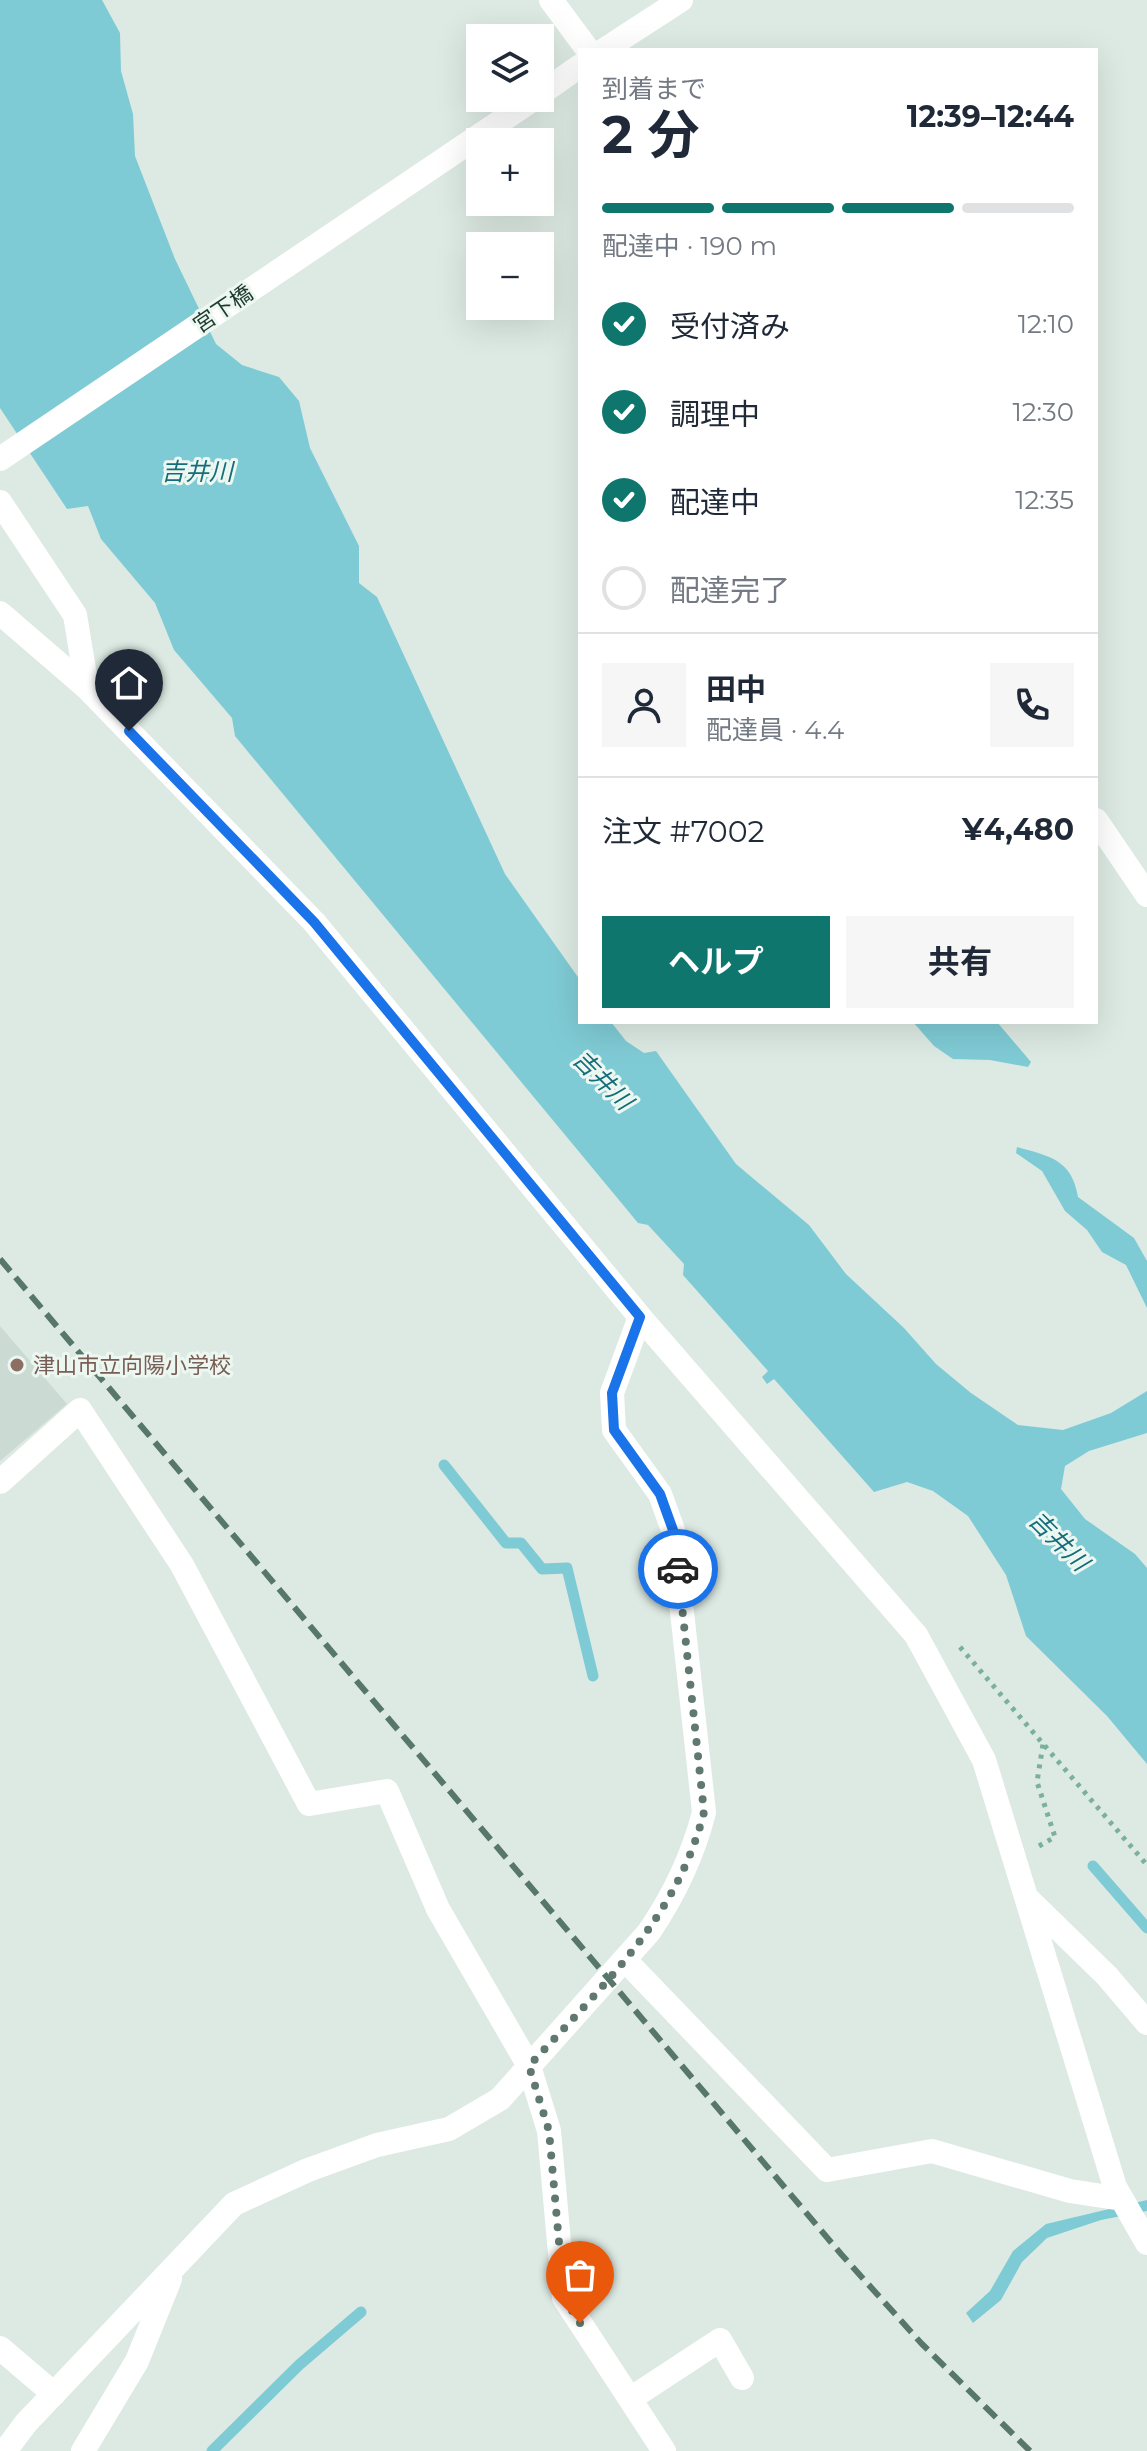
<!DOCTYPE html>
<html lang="ja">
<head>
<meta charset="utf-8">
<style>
	:root { --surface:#fff; --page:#f6f6f7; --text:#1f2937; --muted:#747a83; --line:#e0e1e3; --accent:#0f766e }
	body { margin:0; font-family:Montserrat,"Noto Sans JP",sans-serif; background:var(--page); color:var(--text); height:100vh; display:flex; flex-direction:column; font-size:30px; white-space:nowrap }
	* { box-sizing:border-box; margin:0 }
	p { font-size:26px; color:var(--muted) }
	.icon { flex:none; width:44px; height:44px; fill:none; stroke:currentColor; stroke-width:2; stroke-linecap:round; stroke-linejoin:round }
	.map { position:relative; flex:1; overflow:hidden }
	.details { position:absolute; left:578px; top:48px; width:520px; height:976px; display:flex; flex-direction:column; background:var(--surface); border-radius:0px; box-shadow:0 8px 32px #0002 }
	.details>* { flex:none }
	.buttons { position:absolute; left:466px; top:24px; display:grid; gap:16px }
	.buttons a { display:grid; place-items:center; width:88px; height:88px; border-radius:0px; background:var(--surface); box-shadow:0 8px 32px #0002; font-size:40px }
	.pin { position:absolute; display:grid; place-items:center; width:68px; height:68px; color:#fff; margin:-82px -34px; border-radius:50% 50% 50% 0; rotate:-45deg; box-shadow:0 0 8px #0007 }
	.pin .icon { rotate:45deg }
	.courier { position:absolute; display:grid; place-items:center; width:80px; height:80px; margin:-40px; border:6px solid #1a73e8; border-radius:50%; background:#fff; color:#222; box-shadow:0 2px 10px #0007 }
	.head em { font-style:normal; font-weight:700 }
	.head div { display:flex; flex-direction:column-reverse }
	.head { display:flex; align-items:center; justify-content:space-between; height:136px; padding:0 24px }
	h1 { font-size:52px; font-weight:700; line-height:60px }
	.bar { display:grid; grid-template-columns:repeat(4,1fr); gap:12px 8px; align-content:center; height:96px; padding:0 24px }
	.bar i { height:10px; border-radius:6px; background:var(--line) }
	.bar .active { background:var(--accent) }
	.bar p { grid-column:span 4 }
	.line { display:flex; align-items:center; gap:20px; padding:0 24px; border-top:2px solid var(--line) }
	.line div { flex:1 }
	.round { display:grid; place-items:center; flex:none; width:84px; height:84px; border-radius:0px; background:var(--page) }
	ol { padding:0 24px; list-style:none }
	li { display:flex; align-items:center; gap:24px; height:88px }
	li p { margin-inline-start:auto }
	li .icon { padding:8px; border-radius:50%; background:var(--accent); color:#fff; stroke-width:4 }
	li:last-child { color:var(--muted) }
	li i { width:44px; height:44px; border:4px solid var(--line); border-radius:50% }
	.primary-button { display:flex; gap:16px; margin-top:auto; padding:16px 24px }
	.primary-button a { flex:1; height:92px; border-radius:0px; background:var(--accent); color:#fff; font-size:32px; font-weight:700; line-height:92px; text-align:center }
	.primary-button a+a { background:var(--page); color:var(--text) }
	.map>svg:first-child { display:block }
	.built { fill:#cbdad2 }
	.water { fill:#7fcbd5 }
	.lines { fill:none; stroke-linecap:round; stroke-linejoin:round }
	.stream { stroke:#7fcbd5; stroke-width:11 }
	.path { stroke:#7ab09d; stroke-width:5; stroke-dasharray:4 6; stroke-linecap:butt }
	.minor { stroke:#fff; stroke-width:24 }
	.rail { stroke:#57776d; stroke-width:6; stroke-dasharray:16 8; stroke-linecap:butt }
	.done { stroke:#60786f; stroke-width:8; stroke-dasharray:0 14.4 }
	.route { stroke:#1a73e8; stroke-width:10 }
	.education-dot { fill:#8d6e63; stroke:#edf7f1; stroke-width:3 }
	.labels { text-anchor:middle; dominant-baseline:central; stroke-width:6; stroke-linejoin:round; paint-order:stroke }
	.street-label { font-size:22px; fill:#1d3a31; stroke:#edf7f1 }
	.education-label { font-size:22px; fill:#785e54; stroke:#edf7f1; text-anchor:start }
	.water-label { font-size:24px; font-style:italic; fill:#146d7a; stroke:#edf7f1 }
</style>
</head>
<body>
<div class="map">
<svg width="1147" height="2451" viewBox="0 0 1147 2451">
	<rect width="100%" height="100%" fill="#ddeae3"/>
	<path class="built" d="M 0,1326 L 67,1404 L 0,1461 Z"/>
	<path class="water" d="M 0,0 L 102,0 L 120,33 L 121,71 L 133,114 L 135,156 L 175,259 L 216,344 L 242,365 L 279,377 L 299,401 L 310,448 L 359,546 L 359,583 L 377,597 L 505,874 L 580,980 L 580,1022 L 611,1022 L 626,1041 L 644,1053 L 656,1051 L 736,1164 L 809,1225 L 846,1274 L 904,1328 L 936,1364 L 971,1393 L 1018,1425 L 1063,1430 L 1111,1413 L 1147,1391 L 1147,1433 L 1089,1451 L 1065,1466 L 1061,1489 L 1085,1519 L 1135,1554 L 1147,1568 L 1147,1764 L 1107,1716 L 1026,1636 L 1006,1575 L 968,1516 L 933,1491 L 907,1482 L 874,1492 L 774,1379 L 767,1384 L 762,1377 L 768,1371 L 683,1275 L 684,1264 L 648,1225 L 638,1223 L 235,736 L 232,718 L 174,650 L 155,603 L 101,539 L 88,506 L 67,509 L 0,408 Z
		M 913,1022 L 997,1022 L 1031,1062 L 1028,1067 L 990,1060 L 953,1059 L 934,1046 Z
		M 1017,1147 C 1050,1156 1072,1160 1078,1197 L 1134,1238 L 1147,1261 L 1147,1308 L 1126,1265 L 1102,1252 L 1087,1230 L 1065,1211 L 1042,1171 L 1016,1153 Z
		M 1147,2200 L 1147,2211 L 1101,2220 L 1047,2238 L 1022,2262 L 1001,2300 L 973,2323 L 966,2313 L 990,2291 L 1013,2251 L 1046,2224 Z"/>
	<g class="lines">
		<path class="stream" d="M 444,1465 L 506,1543 L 521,1543 L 542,1569 L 567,1568 L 593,1676
			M 1093,1866 L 1147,1928
			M 212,2451 L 299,2365 L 361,2312"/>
		<path class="path" d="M 960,1647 L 1147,1865
			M 1039,1846 L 1055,1837 L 1037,1782 L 1043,1744"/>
		<path class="minor" d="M 551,0 L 588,50
			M 604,50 L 681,0
			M 540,94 L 580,66
			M 0,459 L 535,98
			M 0,502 L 75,615 L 87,688
			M 0,613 L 87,688 L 314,922 L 640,1317 L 916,1635 L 984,1760 L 1115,2187 L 1147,2243
			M 1096,820 L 1147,895
			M 0,1482 L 80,1410 L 182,1565 L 309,1804 L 387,1791 L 438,1909 L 529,2066 L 549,2131 L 564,2298 L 664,2451
			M 1027,1898 L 1107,1976 L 1147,2023
			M 625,1960 L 827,2170 L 932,2151 L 1070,2191 L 1122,2199
			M 0,2348 L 54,2394
			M 630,2399 L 720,2340 L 742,2378
			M 5,2451 L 26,2423 L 234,2204 L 308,2170 L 377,2145 L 449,2129 L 500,2099 L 649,1932 C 674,1895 693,1856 704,1812 L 673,1530 L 660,1494 L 614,1430 L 612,1393 L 640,1317
			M 83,2451 L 137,2361 L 170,2279"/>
		<path class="rail" d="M 0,1259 L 841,2254 L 922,2344 L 1030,2451"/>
	</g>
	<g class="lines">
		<path class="done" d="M 580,2323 L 564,2298 L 549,2131 L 529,2066 C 601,1987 677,1919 704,1812 L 678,1569"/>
		<path class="route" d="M 129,731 L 314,922 L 640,1317 L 612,1393 L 614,1430 L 660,1494 L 673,1530 L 678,1569"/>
	</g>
	<circle class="education-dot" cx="17" cy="1365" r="8"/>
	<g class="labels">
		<g class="street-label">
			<text transform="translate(223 309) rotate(-34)">宮下橋</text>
		</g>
		<g class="education-label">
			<text x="33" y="1365">津山市立向陽小学校</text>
		</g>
		<g class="water-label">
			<text x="197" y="471">吉井川</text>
			<text transform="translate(603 1080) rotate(45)">吉井川</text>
			<text transform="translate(1059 1541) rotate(45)">吉井川</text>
		</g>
	</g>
</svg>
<div class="buttons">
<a><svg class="icon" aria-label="layers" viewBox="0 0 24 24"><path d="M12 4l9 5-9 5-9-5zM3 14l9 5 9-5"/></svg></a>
<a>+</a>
<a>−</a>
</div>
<div class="pin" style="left:580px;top:2323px;background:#ea580c"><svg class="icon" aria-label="bag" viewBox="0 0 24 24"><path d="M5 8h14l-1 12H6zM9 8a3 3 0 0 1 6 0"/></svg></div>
<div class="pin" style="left:129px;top:731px;background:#1f2937"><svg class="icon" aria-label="home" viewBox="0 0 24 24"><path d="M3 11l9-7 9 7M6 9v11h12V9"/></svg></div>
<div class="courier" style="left:678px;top:1569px"><svg class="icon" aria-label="car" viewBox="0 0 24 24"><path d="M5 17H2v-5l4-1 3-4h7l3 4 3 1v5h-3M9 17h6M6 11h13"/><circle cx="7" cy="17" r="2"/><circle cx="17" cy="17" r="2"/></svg></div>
<section class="details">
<div class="head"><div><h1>2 分</h1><p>到着まで</p></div><em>12:39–12:44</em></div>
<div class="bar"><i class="active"></i><i class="active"></i><i class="active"></i><i></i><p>配達中 · 190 m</p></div>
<ol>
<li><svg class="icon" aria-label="check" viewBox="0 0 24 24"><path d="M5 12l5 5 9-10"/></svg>受付済み<p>12:10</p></li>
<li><svg class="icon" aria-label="check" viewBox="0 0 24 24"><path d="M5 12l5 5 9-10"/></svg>調理中<p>12:30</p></li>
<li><svg class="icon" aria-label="check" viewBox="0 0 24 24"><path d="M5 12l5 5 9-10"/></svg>配達中<p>12:35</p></li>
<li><i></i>配達完了</li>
</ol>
<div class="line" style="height:144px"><a class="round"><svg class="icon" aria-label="person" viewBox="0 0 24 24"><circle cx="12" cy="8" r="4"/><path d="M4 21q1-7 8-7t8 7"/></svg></a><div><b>田中</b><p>配達員 · 4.4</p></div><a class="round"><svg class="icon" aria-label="phone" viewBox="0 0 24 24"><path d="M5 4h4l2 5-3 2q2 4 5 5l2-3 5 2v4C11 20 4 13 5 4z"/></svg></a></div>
<div class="line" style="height:104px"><div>注文 #7002</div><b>¥4,480</b></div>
<div class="primary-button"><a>ヘルプ</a><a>共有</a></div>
</section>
</div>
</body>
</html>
